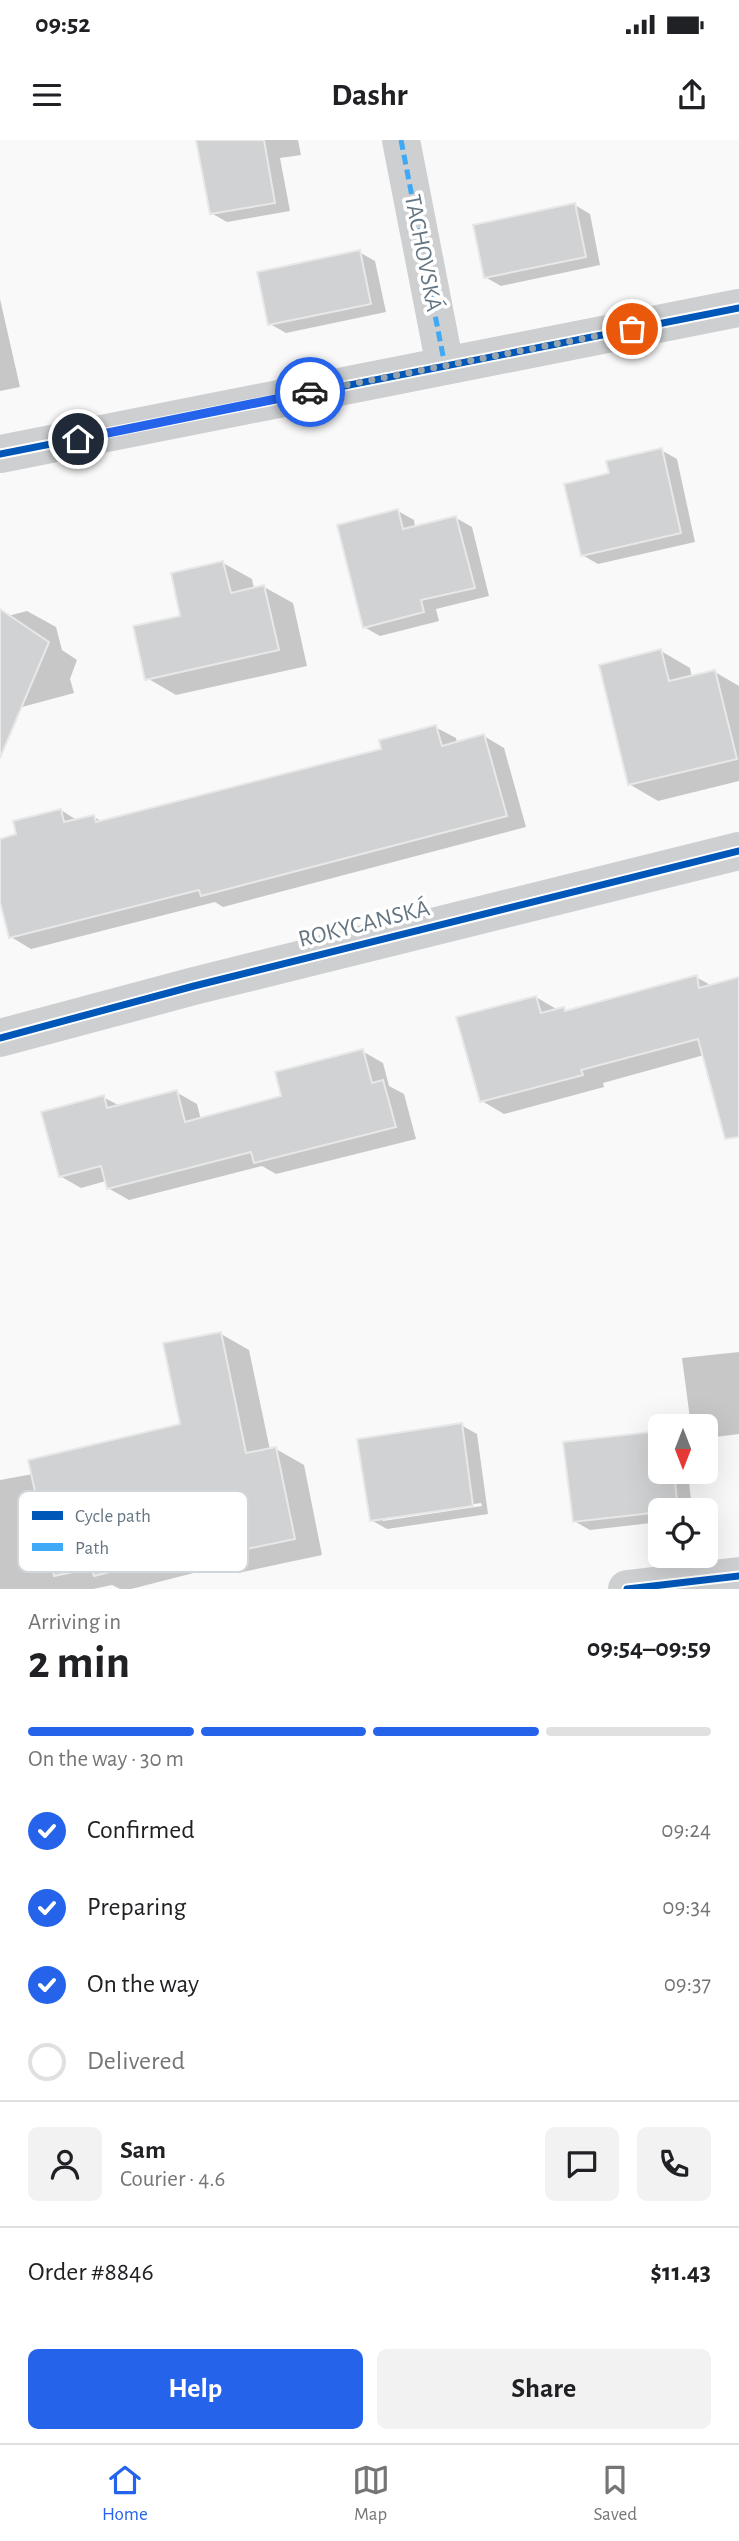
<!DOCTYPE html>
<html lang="en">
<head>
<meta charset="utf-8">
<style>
	:root { --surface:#fff; --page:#f2f2f2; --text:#202124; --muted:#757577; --line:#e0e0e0; --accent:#2563eb }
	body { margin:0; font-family:"Alegreya Sans",sans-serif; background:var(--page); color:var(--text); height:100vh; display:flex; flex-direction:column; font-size:26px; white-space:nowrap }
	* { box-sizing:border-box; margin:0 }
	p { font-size:23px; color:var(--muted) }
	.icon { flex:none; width:38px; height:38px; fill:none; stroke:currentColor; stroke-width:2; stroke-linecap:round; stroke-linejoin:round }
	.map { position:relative; height:1449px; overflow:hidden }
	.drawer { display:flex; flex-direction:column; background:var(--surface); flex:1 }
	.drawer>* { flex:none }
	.needle { width:46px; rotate:180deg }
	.tools { position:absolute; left:648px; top:1274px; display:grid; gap:14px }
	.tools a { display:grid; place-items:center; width:70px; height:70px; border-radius:10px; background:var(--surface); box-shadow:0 7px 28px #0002; font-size:35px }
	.pin { position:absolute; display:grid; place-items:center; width:60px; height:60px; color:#fff; margin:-30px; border:4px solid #fff; border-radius:50%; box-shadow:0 2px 7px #0007 }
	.courier { position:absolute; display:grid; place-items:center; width:70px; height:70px; margin:-35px; border:5px solid #2563eb; border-radius:50%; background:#fff; color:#222; box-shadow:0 2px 9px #0007 }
	.overview em { font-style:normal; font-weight:700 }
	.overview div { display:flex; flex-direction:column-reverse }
	.overview { display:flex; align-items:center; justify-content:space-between; height:119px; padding:0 28px }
	h1 { font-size:46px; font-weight:700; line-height:52px }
	.bar { display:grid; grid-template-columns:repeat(4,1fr); gap:10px 7px; align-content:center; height:84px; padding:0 28px }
	.bar i { height:9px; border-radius:5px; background:var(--line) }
	.bar .active { background:var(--accent) }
	.bar p { grid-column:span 4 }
	.line { display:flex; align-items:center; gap:18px; padding:0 28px; border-top:2px solid var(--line) }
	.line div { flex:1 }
	.round { display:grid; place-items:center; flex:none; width:74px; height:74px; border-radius:10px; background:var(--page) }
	ol { padding:0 28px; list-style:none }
	li { display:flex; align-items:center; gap:21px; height:77px }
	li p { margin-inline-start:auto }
	li .icon { padding:7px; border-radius:50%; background:var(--accent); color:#fff; stroke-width:4 }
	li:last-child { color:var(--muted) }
	li i { width:38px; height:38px; border:4px solid var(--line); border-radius:50% }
	.cta { display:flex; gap:14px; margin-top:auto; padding:14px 28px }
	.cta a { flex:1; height:80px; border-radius:10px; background:var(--accent); color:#fff; font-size:28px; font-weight:700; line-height:80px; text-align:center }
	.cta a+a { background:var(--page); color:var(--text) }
	.status { display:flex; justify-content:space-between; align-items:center; height:49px; padding:0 35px; background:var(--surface); direction:ltr }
	.status svg { height:19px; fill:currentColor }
	header { display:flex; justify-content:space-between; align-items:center; height:91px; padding:0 28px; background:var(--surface); font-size:32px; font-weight:700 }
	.tabs { display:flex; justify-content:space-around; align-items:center; height:98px; border-top:2px solid var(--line); background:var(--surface); font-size:19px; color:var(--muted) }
	.tabs a { display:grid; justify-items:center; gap:4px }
	.tabs .active { color:var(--accent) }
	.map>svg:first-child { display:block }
	.shadow { fill:#0003; fill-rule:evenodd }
	.building { fill:#d0d2d3; stroke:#e8e8e8; stroke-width:2 }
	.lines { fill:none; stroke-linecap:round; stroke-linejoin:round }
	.minor { stroke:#cecfd0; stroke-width:38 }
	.quiet { stroke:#3fa9f5; stroke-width:5; stroke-dasharray:10 5; stroke-linecap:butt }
	.cycleway-casing { stroke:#fff; stroke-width:11 }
	.cycleway { stroke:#0057b8; stroke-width:7 }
	.done { stroke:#99a4ac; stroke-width:7; stroke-dasharray:0 12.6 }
	.route { stroke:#2563eb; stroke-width:9 }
	.labels { text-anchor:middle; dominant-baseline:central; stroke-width:7; stroke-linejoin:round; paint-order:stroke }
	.street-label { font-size:24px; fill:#657683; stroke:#fff }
	.key { fill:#fff; stroke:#d1d6da; stroke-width:2 }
	.key-label { font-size:19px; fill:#657683 }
</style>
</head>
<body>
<div class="status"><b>09:52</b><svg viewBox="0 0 49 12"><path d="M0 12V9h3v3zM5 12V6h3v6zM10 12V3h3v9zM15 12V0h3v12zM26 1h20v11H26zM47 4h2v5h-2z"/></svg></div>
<header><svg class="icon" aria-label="menu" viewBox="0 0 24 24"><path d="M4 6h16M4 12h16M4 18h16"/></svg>Dashr<svg class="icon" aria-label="share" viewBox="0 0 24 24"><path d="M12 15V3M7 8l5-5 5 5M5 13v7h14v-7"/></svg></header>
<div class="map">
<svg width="739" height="1449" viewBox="0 0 739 1449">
	<rect width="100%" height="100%" fill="#f9f9f9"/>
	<path class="shadow" d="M 198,0 L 298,0 L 301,15 L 280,18 L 290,71 L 227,82 L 211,73 Z
		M 575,65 L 590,74 L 600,125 L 501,146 L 485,137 Z
		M 359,112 L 375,121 L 386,172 L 286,193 L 270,184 Z
		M 0,159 L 20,247 L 0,251 Z
		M 661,310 L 677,319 L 695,402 L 598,424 L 582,415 L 611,335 Z
		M 398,371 L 414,380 L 415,387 L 456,378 L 472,387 L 489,456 L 436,469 L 439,481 L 380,496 L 364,487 Z
		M 223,423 L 252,439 L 254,449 L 264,447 L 293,463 L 307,526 L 176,555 L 147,538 L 182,477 Z
		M 27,471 L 56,487 L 62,510 L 77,520 L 70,539 L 74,553 L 0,573 L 0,478 Z
		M 661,511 L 690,528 L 692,538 L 715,532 L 739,546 L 739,641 L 658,661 L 629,644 Z
		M 435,587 L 456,598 L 457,603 L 484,596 L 504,608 L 526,687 L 223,767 L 215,762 L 31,809 L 11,797 L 0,755 L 0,701 L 19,696 L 61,670 L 78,681 L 94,677 L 103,682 L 383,610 Z
		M 696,837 L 712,846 L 739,839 L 739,936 L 704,915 L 603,943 L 604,947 L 504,974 L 482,961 L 536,857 L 558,870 L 563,869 L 569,871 Z
		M 362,911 L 383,923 L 389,946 L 404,954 L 416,999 L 276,1034 L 262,1026 L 129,1060 L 108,1048 L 106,1041 L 81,1048 L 60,1036 L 103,957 L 120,966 L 176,952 L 197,964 L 201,980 L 284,957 Z
		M 221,1194 L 249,1210 L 270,1310 L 276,1309 L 304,1325 L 322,1415 L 238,1433 L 225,1425 L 131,1449 L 120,1449 L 112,1445 L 93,1449 L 0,1449 L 0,1340 L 33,1334 L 182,1286 Z
		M 739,1212 L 739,1294 L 707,1298 L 705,1286 L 691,1286 L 682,1218 Z
		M 461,1285 L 477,1294 L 488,1374 L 387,1389 L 371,1380 ZM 481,1363 L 482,1366 L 383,1381 L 383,1378 Z
		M 660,1332 L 688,1332 L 692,1370 L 660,1370 L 660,1382 L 590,1390 L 574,1381 Z"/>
	<path class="building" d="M 196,0 L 264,0 L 275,63 L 210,74 Z
		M 575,63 L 586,117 L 484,138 L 473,85 Z
		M 360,110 L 371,164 L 268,185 L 257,132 Z
		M 662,308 L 681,393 L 581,416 L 564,344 L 609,333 L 606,321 Z
		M 398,369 L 403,389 L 456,376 L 475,448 L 421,460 L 424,472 L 363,488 L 337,385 Z
		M 223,421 L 231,453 L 264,445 L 279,510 L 145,540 L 133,486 L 180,476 L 171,433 Z
		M 0,469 L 49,502 L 0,618 Z
		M 661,509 L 669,541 L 715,530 L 737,619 L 628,645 L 599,525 Z
		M 436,585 L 442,606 L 484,594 L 507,676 L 201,756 L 199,750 L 9,798 L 0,762 L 0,699 L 16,694 L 13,681 L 61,669 L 64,682 L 94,675 L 96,682 L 381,609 L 379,600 Z
		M 697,835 L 699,848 L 739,837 L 739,997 L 725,999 L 698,899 L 581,930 L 583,935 L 480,962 L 456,877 L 536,856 L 541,873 L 564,867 L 565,871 Z
		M 363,909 L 372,943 L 383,940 L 396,987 L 254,1023 L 251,1012 L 107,1049 L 101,1026 L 59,1037 L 41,972 L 104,955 L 107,968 L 177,950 L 185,982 L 281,956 L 275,932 Z
		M 221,1192 L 246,1313 L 276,1307 L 295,1399 L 208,1417 L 206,1407 L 94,1436 L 91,1428 L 54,1436 L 28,1320 L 180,1284 L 163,1203 Z
		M 462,1283 L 473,1366 L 370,1381 L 357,1299 Z
		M 660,1291 L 660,1332 L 674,1332 L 678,1370 L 660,1370 L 660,1372 L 573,1382 L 563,1302 Z"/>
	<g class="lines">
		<path class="minor" d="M 401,0 L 445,226
			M 0,314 L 739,168
			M 0,898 L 194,846 L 739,711
			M 627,1449 L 739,1436"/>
		<path class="quiet" d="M 401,0 L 445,226"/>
		<g class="cycleway-casing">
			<path id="cycleway" d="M 0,314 L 739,168
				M 0,898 L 194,846 L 739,711
				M 627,1449 L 739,1436"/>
		</g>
		<use href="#cycleway" class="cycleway"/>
	</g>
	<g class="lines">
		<path class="done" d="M 310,252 L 632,189"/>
		<path class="route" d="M 78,299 L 310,252"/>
	</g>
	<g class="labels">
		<g class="street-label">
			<text transform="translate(423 113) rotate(79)">TACHOVSKÁ</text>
			<text transform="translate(364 784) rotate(-14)">ROKYCANSKÁ</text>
		</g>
	</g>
	<rect x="18" y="1351" width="230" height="81" rx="10" class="key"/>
	<rect x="32" y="1371" width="31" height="9" fill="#0057b8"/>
	<rect x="32" y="1403" width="31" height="8" fill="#3fa9f5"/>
	<g class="key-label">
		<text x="75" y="1382">Cycle path</text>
		<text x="75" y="1414">Path</text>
	</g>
</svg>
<div class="tools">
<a><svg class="needle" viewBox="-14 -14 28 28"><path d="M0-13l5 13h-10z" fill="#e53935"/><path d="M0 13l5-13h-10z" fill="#757577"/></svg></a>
<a><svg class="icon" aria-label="locate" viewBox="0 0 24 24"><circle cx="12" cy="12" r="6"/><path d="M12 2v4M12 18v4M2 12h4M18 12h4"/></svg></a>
</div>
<div class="pin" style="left:632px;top:189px;background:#ea580c"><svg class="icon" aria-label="bag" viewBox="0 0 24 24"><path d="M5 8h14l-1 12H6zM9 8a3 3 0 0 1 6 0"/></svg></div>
<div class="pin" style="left:78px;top:299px;background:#1f2937"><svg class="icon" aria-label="home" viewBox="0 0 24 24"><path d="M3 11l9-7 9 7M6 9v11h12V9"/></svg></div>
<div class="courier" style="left:310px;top:252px"><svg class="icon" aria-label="car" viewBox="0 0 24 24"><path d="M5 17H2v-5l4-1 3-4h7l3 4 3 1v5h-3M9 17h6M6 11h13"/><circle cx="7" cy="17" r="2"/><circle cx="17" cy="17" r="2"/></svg></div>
</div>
<section class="drawer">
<div class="overview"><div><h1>2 min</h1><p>Arriving in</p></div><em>09:54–09:59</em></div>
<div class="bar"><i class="active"></i><i class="active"></i><i class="active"></i><i></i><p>On the way · 30 m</p></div>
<ol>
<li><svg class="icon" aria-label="check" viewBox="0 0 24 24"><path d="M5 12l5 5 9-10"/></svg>Confirmed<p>09:24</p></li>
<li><svg class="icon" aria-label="check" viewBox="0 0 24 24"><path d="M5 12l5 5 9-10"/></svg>Preparing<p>09:34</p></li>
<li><svg class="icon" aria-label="check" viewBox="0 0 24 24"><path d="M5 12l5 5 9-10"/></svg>On the way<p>09:37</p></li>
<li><i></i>Delivered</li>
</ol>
<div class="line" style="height:126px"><a class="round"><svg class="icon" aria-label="person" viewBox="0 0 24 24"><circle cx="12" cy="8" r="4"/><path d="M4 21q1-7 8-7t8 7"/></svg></a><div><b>Sam</b><p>Courier · 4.6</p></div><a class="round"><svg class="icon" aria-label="chat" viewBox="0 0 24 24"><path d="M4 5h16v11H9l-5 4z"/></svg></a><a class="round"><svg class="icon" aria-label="phone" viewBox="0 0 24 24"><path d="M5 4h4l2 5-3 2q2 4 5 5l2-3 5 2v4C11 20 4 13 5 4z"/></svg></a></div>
<div class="line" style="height:91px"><div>Order #8846</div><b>$11.43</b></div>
<div class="cta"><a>Help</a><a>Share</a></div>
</section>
<nav class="tabs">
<a class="active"><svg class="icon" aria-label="home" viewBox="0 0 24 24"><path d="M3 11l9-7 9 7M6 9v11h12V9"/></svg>Home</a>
<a><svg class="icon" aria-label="map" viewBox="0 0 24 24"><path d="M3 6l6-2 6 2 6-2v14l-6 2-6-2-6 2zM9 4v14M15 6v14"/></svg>Map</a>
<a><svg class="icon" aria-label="saved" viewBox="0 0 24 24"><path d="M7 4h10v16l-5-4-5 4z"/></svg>Saved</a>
</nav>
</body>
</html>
